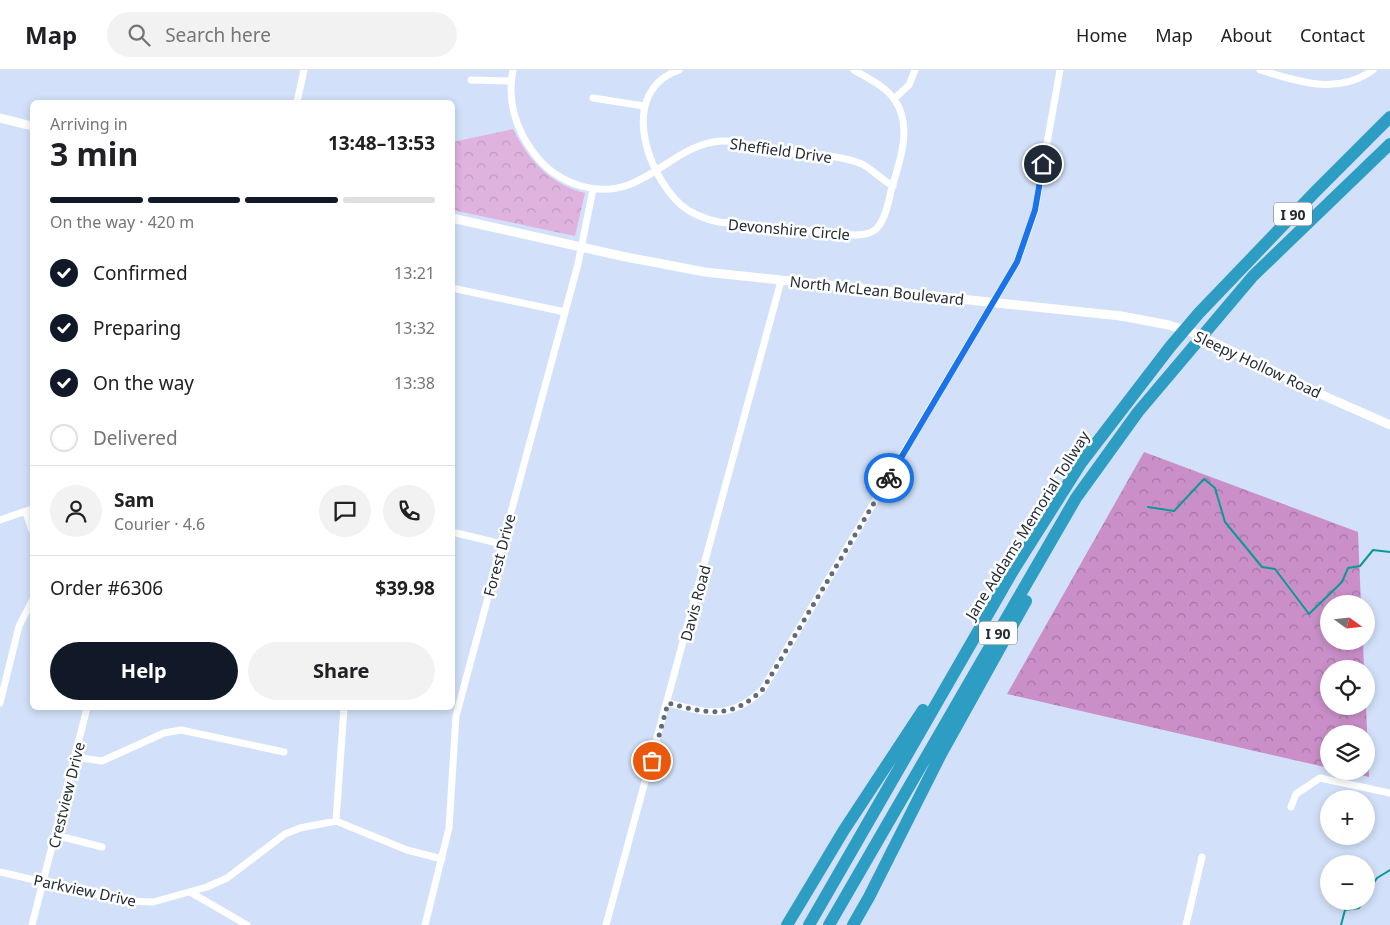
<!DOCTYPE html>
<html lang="en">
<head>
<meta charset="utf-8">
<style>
	:root { --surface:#fff; --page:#f2f2f2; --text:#202124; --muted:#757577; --line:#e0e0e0; --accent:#111827 }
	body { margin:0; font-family:"Noto Sans",sans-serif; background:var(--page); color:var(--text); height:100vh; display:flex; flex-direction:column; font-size:19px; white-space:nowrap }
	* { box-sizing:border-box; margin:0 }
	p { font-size:16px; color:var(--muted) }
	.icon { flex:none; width:28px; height:28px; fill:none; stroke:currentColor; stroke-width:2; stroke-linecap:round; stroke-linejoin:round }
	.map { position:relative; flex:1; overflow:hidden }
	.panel { position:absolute; left:30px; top:30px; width:425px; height:610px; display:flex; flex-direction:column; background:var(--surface); border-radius:8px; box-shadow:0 2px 8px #0003 }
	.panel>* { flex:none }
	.needle { width:32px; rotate:105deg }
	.buttons { position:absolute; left:1320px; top:525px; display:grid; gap:10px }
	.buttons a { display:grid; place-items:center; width:55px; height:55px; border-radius:50%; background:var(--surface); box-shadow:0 2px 8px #0003; font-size:25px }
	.pin { position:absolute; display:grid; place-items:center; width:42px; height:42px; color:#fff; margin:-21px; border:2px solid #fff; border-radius:50%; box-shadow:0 1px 5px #0007 }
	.courier { position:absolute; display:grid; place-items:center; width:50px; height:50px; margin:-25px; border:4px solid #1a73e8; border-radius:50%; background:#fff; color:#222; box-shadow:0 1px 6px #0007 }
	.head em { font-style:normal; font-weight:700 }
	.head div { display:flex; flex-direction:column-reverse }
	.head { display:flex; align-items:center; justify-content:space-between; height:85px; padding:0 20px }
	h1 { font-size:32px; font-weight:700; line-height:38px }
	.bar { display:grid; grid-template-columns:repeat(4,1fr); gap:8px 5px; align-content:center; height:60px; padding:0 20px }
	.bar i { height:6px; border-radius:4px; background:var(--line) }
	.bar .active { background:var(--accent) }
	.bar p { grid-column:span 4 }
	.line { display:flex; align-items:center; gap:12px; padding:0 20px; border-top:1px solid var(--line) }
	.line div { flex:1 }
	.round { display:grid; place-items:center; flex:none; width:52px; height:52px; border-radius:26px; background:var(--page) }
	ol { padding:0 20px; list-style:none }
	li { display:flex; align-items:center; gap:15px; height:55px }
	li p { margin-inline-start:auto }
	li .icon { padding:5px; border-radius:50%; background:var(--accent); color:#fff; stroke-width:4 }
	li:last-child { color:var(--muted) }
	li i { width:28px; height:28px; border:2px solid var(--line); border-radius:50% }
	.button { display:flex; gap:10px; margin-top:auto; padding:10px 20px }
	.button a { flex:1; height:58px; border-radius:30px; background:var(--accent); color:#fff; font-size:20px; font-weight:700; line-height:58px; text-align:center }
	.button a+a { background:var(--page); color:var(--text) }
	header { display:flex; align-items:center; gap:30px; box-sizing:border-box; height:70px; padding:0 25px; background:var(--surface); border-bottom:1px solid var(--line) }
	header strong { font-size:24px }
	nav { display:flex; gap:28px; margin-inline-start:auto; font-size:18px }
	.search { width:350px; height:45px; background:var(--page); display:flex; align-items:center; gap:12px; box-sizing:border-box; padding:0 18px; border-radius:28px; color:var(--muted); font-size:19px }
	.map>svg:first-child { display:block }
	.forest { fill:url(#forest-crowns) }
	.park { fill:url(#park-crowns) }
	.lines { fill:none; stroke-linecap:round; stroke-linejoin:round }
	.stream { stroke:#0c9996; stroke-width:2 }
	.minor { stroke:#fff; stroke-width:7 }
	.tertiary { stroke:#fff; stroke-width:9 }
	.secondary { stroke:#fff; stroke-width:9 }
	.motorway { stroke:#2e9dc3; stroke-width:12 }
	.done { stroke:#626b7a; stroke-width:5; stroke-dasharray:0 9 }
	.route { stroke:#1a73e8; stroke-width:6 }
	.labels { text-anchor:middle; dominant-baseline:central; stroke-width:5; stroke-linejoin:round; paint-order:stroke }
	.shield { fill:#fff; stroke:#676b72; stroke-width:1 }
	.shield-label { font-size:14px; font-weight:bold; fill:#262c35 }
	.street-label { font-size:15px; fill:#262c35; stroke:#fff }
</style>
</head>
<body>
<header>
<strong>Map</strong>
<div class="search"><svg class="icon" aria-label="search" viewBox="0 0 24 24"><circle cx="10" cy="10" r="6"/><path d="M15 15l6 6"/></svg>Search here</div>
<nav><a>Home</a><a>Map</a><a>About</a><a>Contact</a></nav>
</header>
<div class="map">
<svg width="1390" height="855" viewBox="0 0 1390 855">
	<defs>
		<pattern id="forest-crowns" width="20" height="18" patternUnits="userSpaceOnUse" patternTransform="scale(1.25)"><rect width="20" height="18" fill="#ca8fc9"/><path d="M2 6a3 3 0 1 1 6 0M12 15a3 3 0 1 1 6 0" fill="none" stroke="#a475a4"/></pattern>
		<pattern id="park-crowns" width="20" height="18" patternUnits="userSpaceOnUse" patternTransform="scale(1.25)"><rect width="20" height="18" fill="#e0b3de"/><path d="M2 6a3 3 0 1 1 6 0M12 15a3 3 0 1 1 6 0" fill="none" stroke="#c09abf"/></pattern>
	</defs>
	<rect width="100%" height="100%" fill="#d2e1f9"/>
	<path class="forest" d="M 1144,382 L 1358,462 L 1361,534 L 1329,534 L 1329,571 L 1363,571 L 1364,599 L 1329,599 L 1329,636 L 1366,636 L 1369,707 L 1345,701 L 1366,701 L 1366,664 L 1329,664 L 1329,698 L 1007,624 Z"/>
	<path class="park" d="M 513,59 C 529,91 550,114 585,123 L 575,166 L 453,140 L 453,72 Z"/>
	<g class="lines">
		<path class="stream" d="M 1148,437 L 1174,441 L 1204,409 L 1215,418 L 1225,452 L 1262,497 L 1275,499 L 1309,544 L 1342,512 L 1348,498 L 1360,496 L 1373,480 L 1390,482
			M 1366,825 L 1377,808 L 1390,800
			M 1341,855 L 1345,840 L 1359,838 L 1363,831"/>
		<path class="minor" d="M 513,0 C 507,29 515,58 533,82 C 545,99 561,110 581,116 C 642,134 668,75 721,71 C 737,70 753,77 769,80 C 799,86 833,82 862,94 C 873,100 882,110 893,116
			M 679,0 C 619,21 645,102 681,135 C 692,144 704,149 719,152 L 853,165 C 860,165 868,165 875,160 C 885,151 888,134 891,121 C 899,93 914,56 894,29 C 885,16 867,8 854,0
			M 1260,0 C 1297,11 1337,26 1373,0
			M 471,10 L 511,11
			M 593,28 L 644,36
			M 894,29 L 909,15 L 915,0
			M 297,32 L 304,0
			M 452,218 L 565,242
			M 26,443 L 32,460
			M 0,450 L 32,439
			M 452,462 L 502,474
			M 0,633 L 19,556 L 32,531
			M 668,633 C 707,643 730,651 763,619 L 1017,192 L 1035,141 L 1060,0
			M 75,687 L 102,691 L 164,663 L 181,660 L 284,682
			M 1291,737 L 1296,724 L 1320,708 L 1390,723
			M 336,751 L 344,638
			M 55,765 L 102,777
			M 0,802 L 124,831 L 153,832 L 207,817 L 227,808 L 285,764 L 300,758 L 336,751 L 407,780 L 442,789
			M 190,822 L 247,855
			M 32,855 L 87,638
			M 425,855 L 449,758 L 456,646 L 578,194 L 593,119
			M 606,855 L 781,211
			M 1186,855 L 1202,787"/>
		<path class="tertiary" d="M 1121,246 L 1169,255 L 1194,263 L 1329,328 L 1390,355"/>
		<path class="secondary" d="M 0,48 L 32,56
			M 452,148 L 621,186 L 705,202 L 1121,246"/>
		<path class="motorway" d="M 787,855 L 844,760 L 923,640
			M 809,855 L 1014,499 L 1081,393 L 1170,277 L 1199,243 L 1315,122 L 1390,47
			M 829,855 L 1076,428 L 1138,342 L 1253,206 L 1390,74
			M 853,855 L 869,827 L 941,684 L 1026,531"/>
	</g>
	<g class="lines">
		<path class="done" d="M 652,691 L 668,633 C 707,643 730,651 763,619 L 889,408"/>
		<path class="route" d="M 889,408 L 1017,192 L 1035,140 L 1043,94"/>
	</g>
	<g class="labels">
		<g class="shield">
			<rect x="1274" y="132.5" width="38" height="23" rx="4"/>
			<rect x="979" y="551.5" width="38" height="23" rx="4"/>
		</g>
		<g class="shield-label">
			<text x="1293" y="144">I 90</text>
			<text x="998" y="563">I 90</text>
		</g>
		<g class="street-label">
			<text transform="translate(781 80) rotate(8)">Sheffield Drive</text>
			<text transform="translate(789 159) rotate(5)">Devonshire Circle</text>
			<text transform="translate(877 220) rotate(6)">North McLean Boulevard</text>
			<text transform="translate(1258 294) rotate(25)">Sleepy Hollow Road</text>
			<text transform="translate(1027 455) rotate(-58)">Jane Addams Memorial Tollway</text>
			<text transform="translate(499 485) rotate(-75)">Forest Drive</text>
			<text transform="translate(695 533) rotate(-75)">Davis Road</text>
			<text transform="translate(66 725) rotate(-76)">Crestview Drive</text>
			<text transform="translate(85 820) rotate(12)">Parkview Drive</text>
		</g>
	</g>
</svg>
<div class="buttons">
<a><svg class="needle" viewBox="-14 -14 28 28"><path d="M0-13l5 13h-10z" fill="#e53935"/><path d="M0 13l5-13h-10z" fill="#757577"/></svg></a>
<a><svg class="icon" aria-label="locate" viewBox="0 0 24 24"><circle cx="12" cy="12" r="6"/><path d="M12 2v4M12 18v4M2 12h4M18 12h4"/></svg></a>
<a><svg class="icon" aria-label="layers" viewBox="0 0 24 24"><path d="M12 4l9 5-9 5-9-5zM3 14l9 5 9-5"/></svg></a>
<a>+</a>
<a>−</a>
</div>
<div class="pin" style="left:652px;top:691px;background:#ea580c"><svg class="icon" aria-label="bag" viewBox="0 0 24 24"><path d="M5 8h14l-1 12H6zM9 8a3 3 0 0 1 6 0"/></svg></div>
<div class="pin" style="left:1043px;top:94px;background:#1f2937"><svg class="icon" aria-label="home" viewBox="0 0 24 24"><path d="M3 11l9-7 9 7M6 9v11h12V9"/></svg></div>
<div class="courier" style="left:889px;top:408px"><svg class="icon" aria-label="bike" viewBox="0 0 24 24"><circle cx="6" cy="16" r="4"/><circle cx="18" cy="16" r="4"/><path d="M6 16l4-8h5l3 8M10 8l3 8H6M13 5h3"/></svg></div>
<section class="panel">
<div class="head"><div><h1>3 min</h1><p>Arriving in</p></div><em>13:48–13:53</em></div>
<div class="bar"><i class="active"></i><i class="active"></i><i class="active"></i><i></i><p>On the way · 420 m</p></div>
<ol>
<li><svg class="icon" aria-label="check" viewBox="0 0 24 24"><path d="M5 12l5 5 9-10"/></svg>Confirmed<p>13:21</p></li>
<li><svg class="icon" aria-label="check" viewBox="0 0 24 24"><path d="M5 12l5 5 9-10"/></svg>Preparing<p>13:32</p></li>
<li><svg class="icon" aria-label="check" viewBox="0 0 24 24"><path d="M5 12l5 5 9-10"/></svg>On the way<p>13:38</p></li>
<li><i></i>Delivered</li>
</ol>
<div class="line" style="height:90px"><a class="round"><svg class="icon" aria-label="person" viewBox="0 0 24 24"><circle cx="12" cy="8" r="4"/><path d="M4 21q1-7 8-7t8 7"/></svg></a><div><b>Sam</b><p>Courier · 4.6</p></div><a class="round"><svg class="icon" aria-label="chat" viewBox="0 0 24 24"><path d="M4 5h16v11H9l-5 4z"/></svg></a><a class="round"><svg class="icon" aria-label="phone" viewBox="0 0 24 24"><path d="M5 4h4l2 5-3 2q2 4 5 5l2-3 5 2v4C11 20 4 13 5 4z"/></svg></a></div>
<div class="line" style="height:65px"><div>Order #6306</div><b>$39.98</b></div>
<div class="button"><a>Help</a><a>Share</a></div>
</section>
</div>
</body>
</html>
